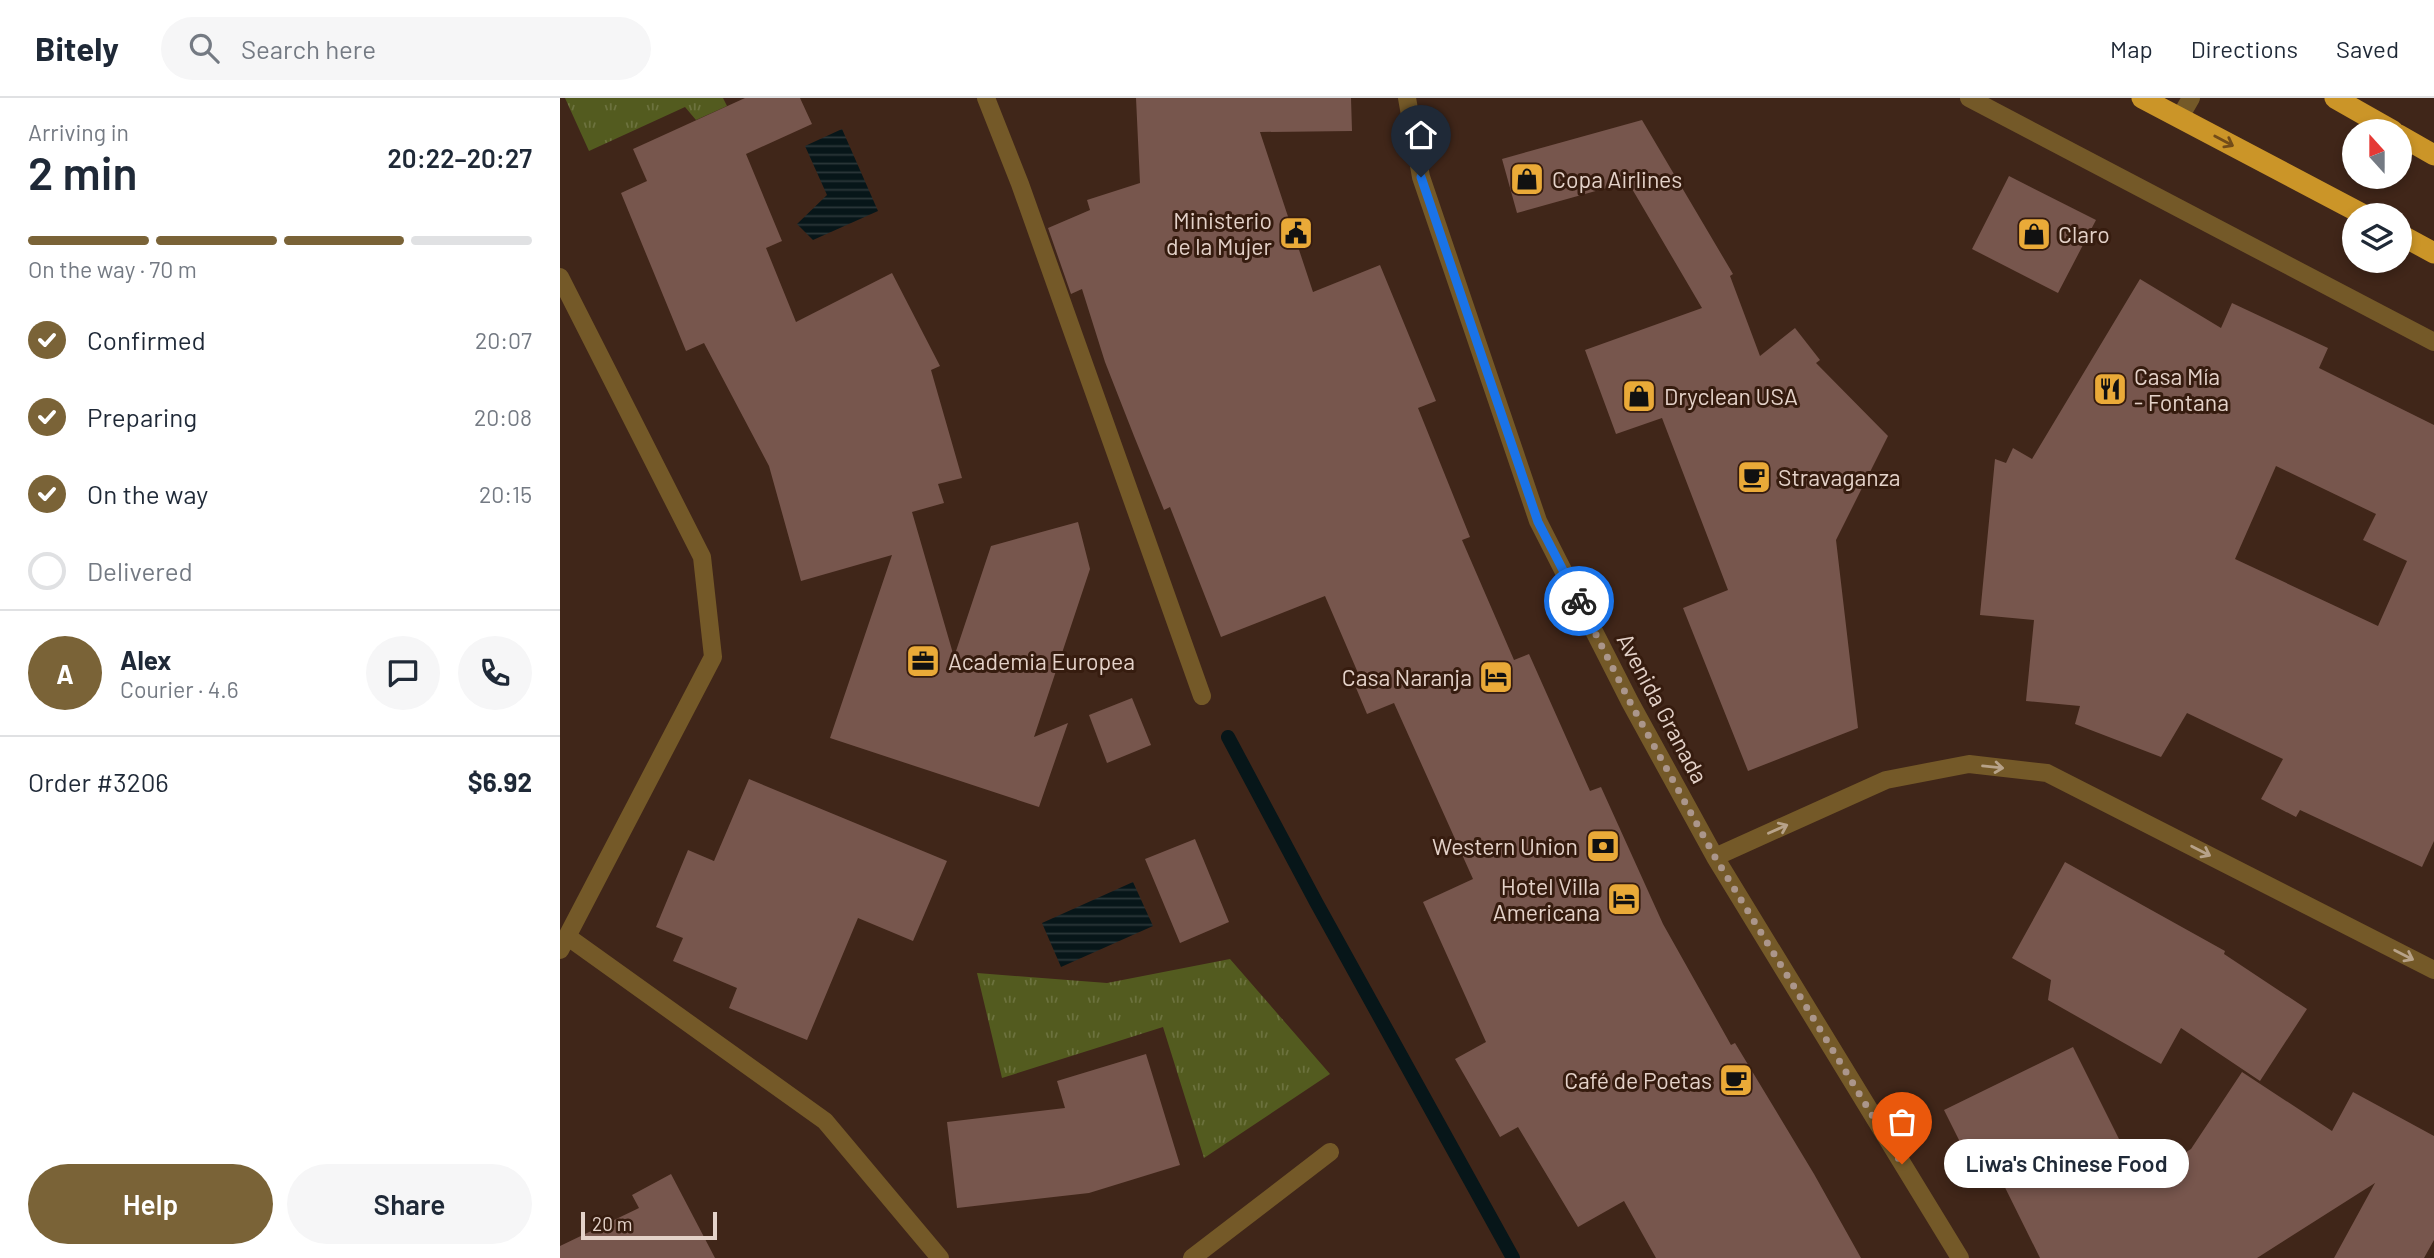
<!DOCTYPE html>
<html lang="en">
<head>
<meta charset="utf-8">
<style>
	:root { --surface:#fff; --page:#f6f6f7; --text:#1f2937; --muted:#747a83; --line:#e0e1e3; --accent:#7a6337 }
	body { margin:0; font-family:Barlow,sans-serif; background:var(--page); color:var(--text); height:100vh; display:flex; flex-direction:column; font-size:26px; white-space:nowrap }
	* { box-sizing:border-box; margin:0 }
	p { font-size:23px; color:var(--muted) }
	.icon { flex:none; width:38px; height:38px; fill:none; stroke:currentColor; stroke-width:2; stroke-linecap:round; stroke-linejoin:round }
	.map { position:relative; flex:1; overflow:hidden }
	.details { display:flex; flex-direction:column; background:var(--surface); width:560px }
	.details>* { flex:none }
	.needle { width:46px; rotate:339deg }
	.fabs { position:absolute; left:1782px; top:21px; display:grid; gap:14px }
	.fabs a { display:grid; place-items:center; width:70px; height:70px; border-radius:50%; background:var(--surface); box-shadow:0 4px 10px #0003; font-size:35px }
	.scale { position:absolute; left:21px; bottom:18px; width:136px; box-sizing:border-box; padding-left:7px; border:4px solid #e4d2c9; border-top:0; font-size:19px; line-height:24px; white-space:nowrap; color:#e4d2c9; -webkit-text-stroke:5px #361c0f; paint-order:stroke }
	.pin { position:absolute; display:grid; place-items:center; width:60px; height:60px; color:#fff; margin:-72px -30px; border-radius:50% 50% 50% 0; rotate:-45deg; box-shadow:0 0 7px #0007 }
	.pin .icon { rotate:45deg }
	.courier { position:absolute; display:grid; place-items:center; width:70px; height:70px; margin:-35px; border:5px solid #1a73e8; border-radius:50%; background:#fff; color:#222; box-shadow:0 2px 9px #0007 }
	.bubble { position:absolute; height:49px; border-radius:24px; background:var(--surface); box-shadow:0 4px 10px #0003; font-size:23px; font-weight:600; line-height:49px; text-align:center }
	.summary em { font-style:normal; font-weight:600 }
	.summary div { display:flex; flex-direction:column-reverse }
	.summary { display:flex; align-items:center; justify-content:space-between; height:119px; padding:0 28px }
	h1 { font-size:46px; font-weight:600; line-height:52px }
	.bar { display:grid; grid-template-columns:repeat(4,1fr); gap:10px 7px; align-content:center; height:84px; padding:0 28px }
	.bar i { height:9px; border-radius:5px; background:var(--line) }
	.bar .on { background:var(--accent) }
	.bar p { grid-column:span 4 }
	.line { display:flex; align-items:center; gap:18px; padding:0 28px; border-top:2px solid var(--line) }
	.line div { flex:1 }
	.round { display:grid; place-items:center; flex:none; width:74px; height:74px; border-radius:37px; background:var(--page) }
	ol { padding:0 28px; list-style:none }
	li { display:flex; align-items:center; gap:21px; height:77px }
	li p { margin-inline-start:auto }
	li .icon { padding:7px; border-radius:50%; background:var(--accent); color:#fff; stroke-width:4 }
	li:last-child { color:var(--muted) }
	li i { width:38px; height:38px; border:4px solid var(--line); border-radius:50% }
	.button { display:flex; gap:14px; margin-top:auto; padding:14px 28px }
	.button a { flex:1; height:80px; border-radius:42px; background:var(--accent); color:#fff; font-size:28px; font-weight:600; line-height:80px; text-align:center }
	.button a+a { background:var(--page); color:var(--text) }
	header { display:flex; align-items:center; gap:42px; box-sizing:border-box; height:98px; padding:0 35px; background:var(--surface); border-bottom:2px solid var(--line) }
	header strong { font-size:33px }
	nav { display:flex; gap:38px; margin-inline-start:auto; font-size:24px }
	.search { width:490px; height:63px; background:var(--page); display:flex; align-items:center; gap:18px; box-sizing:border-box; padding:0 24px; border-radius:38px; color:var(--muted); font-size:26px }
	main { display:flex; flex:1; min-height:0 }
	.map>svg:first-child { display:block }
	.grass { fill:url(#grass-tufts) }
	.water { fill:url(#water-rules) }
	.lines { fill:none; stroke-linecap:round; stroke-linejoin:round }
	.stream { stroke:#071619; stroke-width:14 }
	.building { fill:#77564d; fill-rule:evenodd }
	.minor { stroke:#745928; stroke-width:18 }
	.highway { stroke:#cb9528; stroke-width:21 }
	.oneway { stroke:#724c19 }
	.oneway2 { stroke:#b7a289 }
	.done { stroke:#ab968b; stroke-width:7; stroke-dasharray:0 12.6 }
	.route { stroke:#1a73e8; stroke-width:9 }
	.labels { text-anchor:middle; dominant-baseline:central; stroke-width:6; stroke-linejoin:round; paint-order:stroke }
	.poi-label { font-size:23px; fill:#e4d2c9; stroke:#361c0f; text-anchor:start }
	.street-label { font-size:23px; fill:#e4d2c9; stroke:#361c0f }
</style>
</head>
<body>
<header>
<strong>Bitely</strong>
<div class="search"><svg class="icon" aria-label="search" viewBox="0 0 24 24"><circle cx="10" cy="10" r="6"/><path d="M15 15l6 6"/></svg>Search here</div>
<nav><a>Map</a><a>Directions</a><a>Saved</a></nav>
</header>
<main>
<section class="details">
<div class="summary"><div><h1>2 min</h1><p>Arriving in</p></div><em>20:22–20:27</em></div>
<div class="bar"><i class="on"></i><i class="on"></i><i class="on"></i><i></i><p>On the way · 70 m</p></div>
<ol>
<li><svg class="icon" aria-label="check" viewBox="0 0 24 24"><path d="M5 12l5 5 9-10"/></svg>Confirmed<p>20:07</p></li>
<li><svg class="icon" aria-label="check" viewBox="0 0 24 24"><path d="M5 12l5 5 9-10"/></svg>Preparing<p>20:08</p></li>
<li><svg class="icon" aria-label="check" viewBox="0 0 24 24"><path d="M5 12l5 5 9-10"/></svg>On the way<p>20:15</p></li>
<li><i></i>Delivered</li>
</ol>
<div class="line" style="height:126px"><b class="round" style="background:var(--accent);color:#fff">A</b><div><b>Alex</b><p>Courier · 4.6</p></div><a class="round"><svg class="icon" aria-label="chat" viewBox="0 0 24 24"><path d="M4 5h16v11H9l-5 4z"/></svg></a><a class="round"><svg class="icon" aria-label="phone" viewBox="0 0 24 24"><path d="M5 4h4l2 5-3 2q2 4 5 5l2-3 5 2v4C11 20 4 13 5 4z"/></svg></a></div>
<div class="line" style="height:91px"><div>Order #3206</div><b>$6.92</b></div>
<div class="button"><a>Help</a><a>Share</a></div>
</section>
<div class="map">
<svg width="1874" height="1160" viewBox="0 0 1874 1160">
	<defs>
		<pattern id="grass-tufts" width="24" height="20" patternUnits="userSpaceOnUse" patternTransform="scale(1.75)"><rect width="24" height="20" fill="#535b1f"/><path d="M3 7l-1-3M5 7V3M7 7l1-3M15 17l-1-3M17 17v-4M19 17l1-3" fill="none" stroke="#6c723e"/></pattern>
		<pattern id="water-rules" width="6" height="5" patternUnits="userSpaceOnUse" patternTransform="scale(1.75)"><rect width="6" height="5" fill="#071619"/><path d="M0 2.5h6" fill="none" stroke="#2b3739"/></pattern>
	</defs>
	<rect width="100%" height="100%" fill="#402619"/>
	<path class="grass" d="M 5,0 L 163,0 L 167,8 L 136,22 L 125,9 L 29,53 Z
		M 670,861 L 770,976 L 644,1060 L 603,929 L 442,980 L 417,875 L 547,885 Z"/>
	<path class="water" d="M 282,31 L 318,113 L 253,142 L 237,126 L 267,97 L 245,48 Z
		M 573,784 L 593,828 L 501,869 L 482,825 Z"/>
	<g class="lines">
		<path class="stream" d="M 668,639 L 756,804 L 953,1160"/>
	</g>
	<path class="building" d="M 185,0 L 240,0 L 252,26 L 186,56 L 222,143 L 206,150 L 236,224 L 332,175 L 380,268 L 371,272 L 402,380 L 378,386 L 384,405 L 352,414 L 394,559 L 431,448 L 518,424 L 530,471 L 474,639 L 508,625 L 479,709 L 270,640 L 332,457 L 241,483 L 209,368 L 144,245 L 126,253 L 61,95 L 87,83 L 73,51 Z
		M 576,0 L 791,0 L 792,33 L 700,34 L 753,194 L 820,167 L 876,303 L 858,310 L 910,439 L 902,442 L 954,562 L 969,556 L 1030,693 L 1041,689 L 1103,826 L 1171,947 L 1175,945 L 1254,1076 L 1301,1160 L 1096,1160 L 1064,1103 L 1018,1129 L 958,1029 L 940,1039 L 895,961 L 926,944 L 863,804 L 913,781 L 834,605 L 807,616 L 791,578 L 798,575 L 765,498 L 661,539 L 610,409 L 604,412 L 574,338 L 545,264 L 522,191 L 511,196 L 488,130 L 530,112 L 527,102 L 580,85 Z
		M 1082,22 L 1173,176 L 1170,178 L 1200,258 L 1235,230 L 1260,262 L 1256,265 L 1328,338 L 1276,442 L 1298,630 L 1188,673 L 1123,510 L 1168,492 L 1102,320 L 1056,336 L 1025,252 L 1142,210 L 1068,84 L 957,115 L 942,61 Z
		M 1449,78 L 1536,122 L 1498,195 L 1412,151 Z
		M 1580,181 L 1661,230 L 1672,205 L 1768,250 L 1759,270 L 1874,327 L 1874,743 L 1862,769 L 1740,712 L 1736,719 L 1701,701 L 1723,661 L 1627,615 L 1601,659 L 1515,626 L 1520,608 L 1466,603 L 1474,522 L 1420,517 L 1435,361 L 1446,365 L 1453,350 L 1472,361 ZM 1716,368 L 1816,416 L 1803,442 L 1847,463 L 1818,528 L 1675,461 Z
		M 572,600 L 591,647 L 547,665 L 529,617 Z
		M 189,681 L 387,763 L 353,843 L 298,820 L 247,942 L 169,910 L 177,890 L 113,863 L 123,840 L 96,829 L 128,752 L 154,763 Z
		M 635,741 L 669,824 L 620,845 L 585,761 Z
		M 1505,764 L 1665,853 L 1664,856 L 1747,911 L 1700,983 L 1621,930 L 1601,966 L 1488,902 L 1491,882 L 1452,860 Z
		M 1513,949 L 1580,1083 L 1631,1051 L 1682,974 L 1772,1033 L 1793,994 L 1874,1038 L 1874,1142 L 1864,1160 L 1774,1160 L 1815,1085 L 1697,1160 L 1480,1160 L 1421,1041 L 1403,1050 L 1384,1012 Z
		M 586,956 L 620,1067 L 529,1095 L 397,1110 L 387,1024 L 505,1010 L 497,983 Z
		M 111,1076 L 155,1160 L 0,1160 L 0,1148 L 79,1110 L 72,1097 Z"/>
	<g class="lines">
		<path class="minor" d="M 426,0 L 460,86 L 642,598
			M 847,0 L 861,79 L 978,423 L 1070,604 L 1155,759 L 1400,1160
			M 1409,0 L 1874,244
			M 1620,19 L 1631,0
			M 0,179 L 142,459 L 153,559 L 0,852
			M 1155,759 L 1326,682 L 1409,666 L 1487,675 L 1874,872
			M 8,839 L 265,1023 L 380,1160
			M 632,1160 L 770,1054"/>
		<path class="highway" d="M 1582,0 L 1804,117
			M 1775,0 L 1833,33
			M 1839,37 L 1874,57
			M 1839,136 L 1874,155"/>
	</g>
	<defs><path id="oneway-shaft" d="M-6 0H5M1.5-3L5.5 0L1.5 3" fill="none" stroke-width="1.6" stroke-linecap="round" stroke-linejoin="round" transform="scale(1.75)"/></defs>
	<use class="oneway" href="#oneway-shaft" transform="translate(1664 43) rotate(28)"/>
	<g class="oneway2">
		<use href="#oneway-shaft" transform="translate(1433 669) rotate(6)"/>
		<use href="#oneway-shaft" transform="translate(1218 731) rotate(-24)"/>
		<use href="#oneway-shaft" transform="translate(1641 753) rotate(27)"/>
		<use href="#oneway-shaft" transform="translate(1844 857) rotate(27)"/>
	</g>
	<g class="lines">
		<path class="done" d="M 1019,503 L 1070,604 L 1155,759 L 1342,1066"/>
		<path class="route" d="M 861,79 L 978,424 L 1019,503"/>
	</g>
	<defs>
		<g id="shop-square" transform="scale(1.75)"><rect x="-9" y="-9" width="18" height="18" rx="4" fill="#eaaa38" stroke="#361c0f"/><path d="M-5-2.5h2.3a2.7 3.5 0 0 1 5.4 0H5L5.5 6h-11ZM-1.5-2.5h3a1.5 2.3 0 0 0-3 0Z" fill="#111"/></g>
		<g id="civic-square" transform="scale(1.75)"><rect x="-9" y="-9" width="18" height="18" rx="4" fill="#eaaa38" stroke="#361c0f"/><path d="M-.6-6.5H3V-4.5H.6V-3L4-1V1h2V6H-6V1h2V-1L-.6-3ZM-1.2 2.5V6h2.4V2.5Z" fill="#111"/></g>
		<g id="restaurant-square" transform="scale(1.75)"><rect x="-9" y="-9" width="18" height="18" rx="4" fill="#eaaa38" stroke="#361c0f"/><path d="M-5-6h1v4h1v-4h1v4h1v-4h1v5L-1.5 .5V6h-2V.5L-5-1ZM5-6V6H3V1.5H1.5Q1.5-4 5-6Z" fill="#111"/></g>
		<g id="cafe-square" transform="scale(1.75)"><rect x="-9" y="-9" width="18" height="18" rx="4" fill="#eaaa38" stroke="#361c0f"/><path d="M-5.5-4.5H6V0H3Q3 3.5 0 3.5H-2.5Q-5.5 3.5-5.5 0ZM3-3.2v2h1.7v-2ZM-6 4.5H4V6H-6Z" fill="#111"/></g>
		<g id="office-square" transform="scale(1.75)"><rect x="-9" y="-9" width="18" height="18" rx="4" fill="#eaaa38" stroke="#361c0f"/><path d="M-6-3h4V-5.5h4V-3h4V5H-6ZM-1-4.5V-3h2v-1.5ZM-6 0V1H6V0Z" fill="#111"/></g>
		<g id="hotel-square" transform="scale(1.75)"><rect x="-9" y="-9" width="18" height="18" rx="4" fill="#eaaa38" stroke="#361c0f"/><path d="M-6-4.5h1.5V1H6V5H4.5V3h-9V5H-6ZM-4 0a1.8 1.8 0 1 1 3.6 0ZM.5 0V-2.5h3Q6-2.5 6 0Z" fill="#111"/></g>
		<g id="bank-square" transform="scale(1.75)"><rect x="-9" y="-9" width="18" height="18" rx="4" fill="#eaaa38" stroke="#361c0f"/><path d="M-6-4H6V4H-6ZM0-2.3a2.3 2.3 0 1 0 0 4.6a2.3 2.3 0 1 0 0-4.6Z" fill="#111"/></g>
	</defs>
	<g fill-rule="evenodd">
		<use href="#shop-square" x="967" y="81"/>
		<use href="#civic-square" x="736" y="135"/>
		<use href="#shop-square" x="1474" y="136"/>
		<use href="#restaurant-square" x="1550" y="291"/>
		<use href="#shop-square" x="1079" y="298"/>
		<use href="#cafe-square" x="1194" y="379"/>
		<use href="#office-square" x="363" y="563"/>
		<use href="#hotel-square" x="936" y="579"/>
		<use href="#bank-square" x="1043" y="748"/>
		<use href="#hotel-square" x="1064" y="801"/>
		<use href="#cafe-square" x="1176" y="982"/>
	</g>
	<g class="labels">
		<g class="poi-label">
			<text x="992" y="81">Copa Airlines</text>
			<text x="712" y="122" text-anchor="end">Ministerio<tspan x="712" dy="26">de la Mujer</tspan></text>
			<text x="1498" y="136">Claro</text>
			<text x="1574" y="278">Casa Mía<tspan x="1574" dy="26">- Fontana</tspan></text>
			<text x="1104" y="298">Dryclean USA</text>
			<text x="1218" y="379">Stravaganza</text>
			<text x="388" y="563">Academia Europea</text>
			<text x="912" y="579" text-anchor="end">Casa Naranja</text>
			<text x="1018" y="748" text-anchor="end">Western Union</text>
			<text x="1040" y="788" text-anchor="end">Hotel Villa<tspan x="1040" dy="26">Americana</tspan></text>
			<text x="1152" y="982" text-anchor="end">Café de Poetas</text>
		</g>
		<g class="street-label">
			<text transform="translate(1103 610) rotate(62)">Avenida Granada</text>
		</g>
	</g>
</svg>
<div class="fabs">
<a><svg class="needle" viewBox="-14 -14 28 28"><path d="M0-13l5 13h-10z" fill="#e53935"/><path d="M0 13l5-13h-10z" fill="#747a83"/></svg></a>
<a><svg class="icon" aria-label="layers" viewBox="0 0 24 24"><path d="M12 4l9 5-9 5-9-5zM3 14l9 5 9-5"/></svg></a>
</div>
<div class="scale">20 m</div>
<div class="pin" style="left:1342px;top:1066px;background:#ea580c"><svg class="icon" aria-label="bag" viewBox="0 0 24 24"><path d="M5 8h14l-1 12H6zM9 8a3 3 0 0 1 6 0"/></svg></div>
<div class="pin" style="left:861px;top:79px;background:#1f2937"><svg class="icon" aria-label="home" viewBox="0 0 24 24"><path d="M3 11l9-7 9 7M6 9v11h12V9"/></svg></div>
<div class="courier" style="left:1019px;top:503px"><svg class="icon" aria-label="bike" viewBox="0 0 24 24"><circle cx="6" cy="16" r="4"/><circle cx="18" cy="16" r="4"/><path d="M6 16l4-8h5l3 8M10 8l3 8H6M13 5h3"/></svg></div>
<div class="bubble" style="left:1384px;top:1041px;width:245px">Liwa's Chinese Food</div>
</div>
</main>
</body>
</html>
